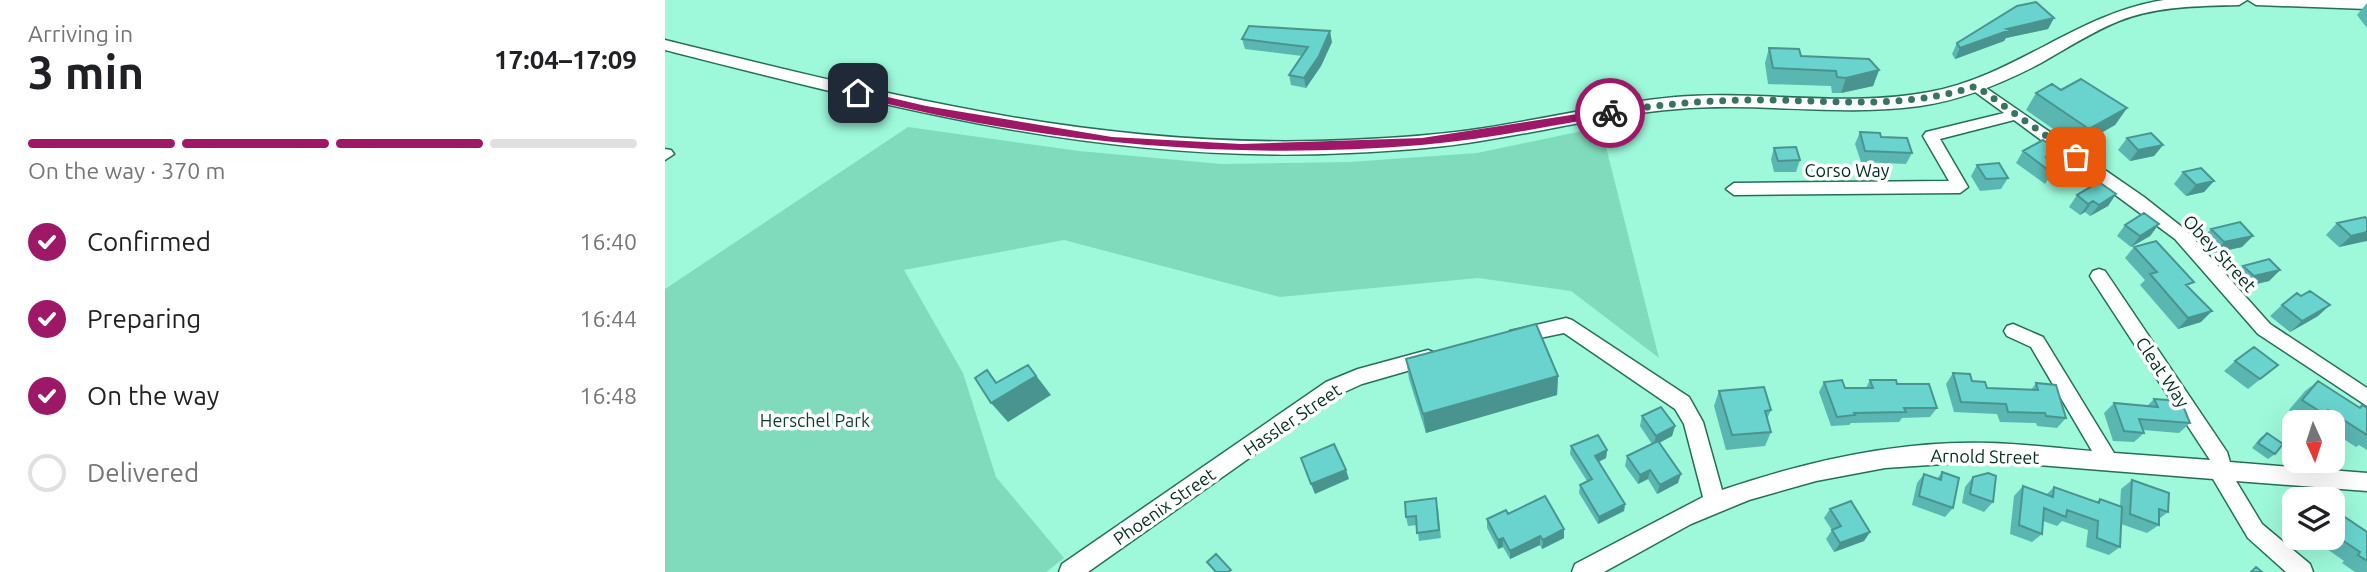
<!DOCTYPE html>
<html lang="en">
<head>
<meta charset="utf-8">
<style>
	:root { --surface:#fff; --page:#f6f6f6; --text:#202124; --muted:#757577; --line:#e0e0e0; --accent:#9e1868 }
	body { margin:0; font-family:Ubuntu,sans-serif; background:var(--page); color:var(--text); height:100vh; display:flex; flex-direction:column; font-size:26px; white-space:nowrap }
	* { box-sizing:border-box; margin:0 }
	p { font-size:23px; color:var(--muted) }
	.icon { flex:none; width:38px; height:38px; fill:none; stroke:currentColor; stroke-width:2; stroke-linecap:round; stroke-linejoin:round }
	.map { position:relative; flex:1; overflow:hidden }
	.side { display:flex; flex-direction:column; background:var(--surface); width:665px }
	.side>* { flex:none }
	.needle { width:46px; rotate:177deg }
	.buttons { position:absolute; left:1617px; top:410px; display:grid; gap:14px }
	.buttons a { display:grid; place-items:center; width:63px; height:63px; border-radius:14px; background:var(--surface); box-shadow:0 7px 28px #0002; font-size:35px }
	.pin { position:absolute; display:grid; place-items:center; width:60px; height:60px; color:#fff; margin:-30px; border-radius:14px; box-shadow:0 4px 10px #0006 }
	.courier { position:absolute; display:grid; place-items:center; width:70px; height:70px; margin:-35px; border:5px solid #9e1868; border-radius:50%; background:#fff; color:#222; box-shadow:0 2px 9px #0007 }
	.head em { font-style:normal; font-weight:600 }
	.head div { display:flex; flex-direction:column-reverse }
	.head { display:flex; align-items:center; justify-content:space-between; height:119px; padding:0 28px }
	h1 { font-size:46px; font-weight:600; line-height:52px }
	.bar { display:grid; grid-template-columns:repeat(4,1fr); gap:10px 7px; align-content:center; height:84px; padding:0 28px }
	.bar i { height:9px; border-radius:5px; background:var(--line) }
	.bar .current { background:var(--accent) }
	.bar p { grid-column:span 4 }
	ol { padding:0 28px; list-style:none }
	li { display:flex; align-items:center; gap:21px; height:77px }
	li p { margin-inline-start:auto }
	li .icon { padding:7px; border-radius:50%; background:var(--accent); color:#fff; stroke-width:4 }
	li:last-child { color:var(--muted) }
	li i { width:38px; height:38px; border:4px solid var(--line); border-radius:50% }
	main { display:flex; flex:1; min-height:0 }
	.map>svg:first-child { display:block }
	.green { fill:#80dbbd }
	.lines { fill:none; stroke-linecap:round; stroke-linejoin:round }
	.minor-casing { stroke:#266e59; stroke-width:3 }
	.major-casing { stroke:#266e59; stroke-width:3 }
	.minor { fill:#fff; fill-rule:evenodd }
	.major { fill:#fff; fill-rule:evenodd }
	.wall { fill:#5ab6b1 }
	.shaded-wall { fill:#4a9490 }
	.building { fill:#69d4ce; stroke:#4a9490; stroke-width:2 }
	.route { fill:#9e1868 }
	.done { stroke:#397462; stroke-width:7; stroke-dasharray:0 12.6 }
	.labels { text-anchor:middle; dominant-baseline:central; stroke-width:7; stroke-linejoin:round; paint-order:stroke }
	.street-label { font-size:18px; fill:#032d21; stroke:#fff }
	.park-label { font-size:18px; fill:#0e3e31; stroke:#fff }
</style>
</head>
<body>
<main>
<section class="side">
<div class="head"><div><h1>3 min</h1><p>Arriving in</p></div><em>17:04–17:09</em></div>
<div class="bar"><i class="current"></i><i class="current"></i><i class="current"></i><i></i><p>On the way · 370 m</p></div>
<ol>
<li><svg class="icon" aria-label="check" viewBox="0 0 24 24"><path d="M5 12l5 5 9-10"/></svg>Confirmed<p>16:40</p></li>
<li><svg class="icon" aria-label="check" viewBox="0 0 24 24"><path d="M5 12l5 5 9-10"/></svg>Preparing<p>16:44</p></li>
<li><svg class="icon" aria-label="check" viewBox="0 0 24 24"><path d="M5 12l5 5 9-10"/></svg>On the way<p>16:48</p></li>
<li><i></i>Delivered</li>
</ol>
</section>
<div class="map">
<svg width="1702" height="572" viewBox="0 0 1702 572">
	<rect width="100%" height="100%" fill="#9df9da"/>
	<path class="green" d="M 243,127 L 414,151 L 556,164 L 684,162 L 812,153 L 936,127 L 994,358 L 906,291 L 813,278 L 615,297 L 399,240 L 239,270 L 298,373 L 331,477 L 399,558 L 381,572 L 0,572 L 0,289 Z"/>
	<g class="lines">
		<g class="minor-casing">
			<path id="minor" d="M 1311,81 L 1479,197 L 1522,231 L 1605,324 L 1702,388 L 1702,406 L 1593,334 L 1510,239 L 1349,120 L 1275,139 L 1303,187 L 1295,193 L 1069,195 L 1061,189 L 1069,183 L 1284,181 L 1258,136 L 1261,132 L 1339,113 L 1306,89 L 1304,86 L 1306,83 Z
				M 0,149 L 6,150 L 9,154 L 0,160 Z
				M 1434,269 L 1440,271 L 1562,452 L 1565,462 L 1702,473 L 1702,491 L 1571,481 L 1597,524 L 1645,564 L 1648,572 L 1621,572 L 1583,538 L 1548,479 L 1324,461 L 1220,468 L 1151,481 L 1084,500 L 1026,524 L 939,572 L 907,572 L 910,564 L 1038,497 L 1019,424 L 1010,409 L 899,333 L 851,343 L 845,341 L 842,336 L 845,331 L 901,318 L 907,320 L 1024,397 L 1038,422 L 1057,490 C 1142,461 1235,440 1325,443 C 1359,444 1393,448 1427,451 L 1366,347 L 1342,336 L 1339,331 L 1342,326 L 1348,324 L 1378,337 L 1449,453 L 1545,460 L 1428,281 L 1425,276 L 1428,271 Z
				M 763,350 L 770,353 L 772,358 L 770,363 L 697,384 L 675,394 L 423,572 L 394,572 L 397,564 L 661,382 L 693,369 Z"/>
		</g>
		<g class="major-casing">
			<path id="major" d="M 1499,0 L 1582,0 L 1574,5 C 1534,6 1492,6 1454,21 C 1427,32 1402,48 1376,63 C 1338,83 1297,100 1255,106 C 1174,117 1093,102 1013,109 C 948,114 885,130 821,140 C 776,148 730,151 684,153 C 442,165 232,109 0,50 L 0,40 C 231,97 441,151 682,140 C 729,138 775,135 820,128 C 884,118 946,103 1010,97 C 1094,90 1180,108 1264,92 C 1349,77 1413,13 1499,0 Z
				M 1583,0 L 1702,0 L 1702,9 L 1591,5 Z"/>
		</g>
		<use href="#minor" class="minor"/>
		<use href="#major" class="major"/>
	</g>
	<path class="wall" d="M 1702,3 L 1702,28 L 1692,15 Z
		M 1389,18 L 1383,29 L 1341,38 L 1339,41 L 1290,59 L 1287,54 L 1292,43 Z
		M 577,39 L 667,42 L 656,66 L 641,88 L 626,85 L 624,75 L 637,56 L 580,49 Z
		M 1104,48 L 1136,56 L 1214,70 L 1208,86 L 1176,93 L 1167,93 L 1166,86 L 1103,84 L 1100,63 Z
		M 1396,90 L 1462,108 L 1450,125 L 1413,146 L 1361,110 L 1371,93 Z
		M 1195,132 L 1216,137 L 1247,153 L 1241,164 L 1196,162 L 1190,144 Z
		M 1462,138 L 1498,145 L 1489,156 L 1465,161 L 1453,150 Z
		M 1109,148 L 1135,160 L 1131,172 L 1109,172 L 1106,159 Z
		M 1393,150 L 1386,162 L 1384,163 L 1387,173 L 1380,184 L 1351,163 L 1358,151 Z
		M 1312,165 L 1343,178 L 1336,189 L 1315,191 L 1306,176 Z
		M 1518,172 L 1549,181 L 1539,192 L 1521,196 L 1509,184 Z
		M 1451,194 L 1443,206 L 1425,216 L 1420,212 L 1415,215 L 1404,207 L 1412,195 Z
		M 1702,219 L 1702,240 L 1674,247 L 1661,235 L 1672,223 Z
		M 1494,224 L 1485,236 L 1466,247 L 1452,236 L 1460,225 Z
		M 1546,229 L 1577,247 L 1549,253 L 1536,240 Z
		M 1469,247 L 1524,288 L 1536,322 L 1513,329 L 1475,285 L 1480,280 L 1460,258 Z
		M 1578,266 L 1615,270 L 1604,281 L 1578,287 L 1568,277 Z
		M 1636,296 L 1653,316 L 1625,332 L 1605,316 L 1617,305 Z
		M 741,359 L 893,376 L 892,395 L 761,433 L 744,379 Z
		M 1570,361 L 1613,365 L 1583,389 L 1559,371 Z
		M 1288,373 L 1322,388 L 1366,390 L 1371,383 L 1401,418 L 1392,428 L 1372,426 L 1371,423 L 1335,422 L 1332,414 L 1289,412 L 1281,384 Z
		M 1205,380 L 1232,384 L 1272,408 L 1265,417 L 1237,418 L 1234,422 L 1186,423 L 1184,425 L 1166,426 L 1154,392 L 1159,382 L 1180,388 L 1201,388 Z
		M 1653,381 L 1693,407 L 1697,405 L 1702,408 L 1702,450 L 1694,445 L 1691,447 L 1668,432 L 1668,422 L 1652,422 L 1651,421 L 1649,422 L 1642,422 L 1624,410 L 1640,391 Z
		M 1054,391 L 1106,410 L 1102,419 L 1106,432 L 1100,446 L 1061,450 L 1049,406 Z
		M 1489,399 L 1525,423 L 1514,433 L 1478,430 L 1479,433 L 1469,442 L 1448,441 L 1439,413 L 1449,403 L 1482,406 Z
		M 977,416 L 1010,426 L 1007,436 L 994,443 L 1013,483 L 992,494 L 983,479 L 973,484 L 960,466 L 962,456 L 987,444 L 975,426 Z
		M 1602,433 L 1610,454 L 1603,459 L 1587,448 L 1595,438 Z
		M 906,446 L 942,450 L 941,458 L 933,462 L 960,504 L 959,511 L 933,524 L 914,493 L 915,485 L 922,481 L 905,454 Z
		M 1277,472 L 1288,508 L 1280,517 L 1247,505 L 1252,483 L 1259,474 L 1272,479 Z
		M 1308,477 L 1328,502 L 1319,512 L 1297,503 L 1300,487 Z
		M 1467,480 L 1503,512 L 1494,519 L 1494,525 L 1482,533 L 1456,524 L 1455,547 L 1444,555 L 1421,547 L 1423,530 L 1397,521 L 1392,526 L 1378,521 L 1377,534 L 1367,542 L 1345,534 L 1349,496 L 1358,486 L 1381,495 L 1389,487 L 1431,502 L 1435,499 L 1455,506 L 1456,489 Z
		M 773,508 L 776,538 L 754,541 L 752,525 L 743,526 L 741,517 Z
		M 1165,509 L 1205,532 L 1199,541 L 1169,552 L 1161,539 L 1167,530 L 1159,518 Z
		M 1668,509 L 1702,532 L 1702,572 L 1690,572 L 1677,563 L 1679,561 L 1645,537 L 1668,537 Z
		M 843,514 L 899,529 L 899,538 L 877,549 L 875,545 L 845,559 L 838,547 L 833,549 L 822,528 L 822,519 Z"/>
	<path class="shaded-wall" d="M 1389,18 L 1383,29 L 1341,38 L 1339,41 L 1290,59 L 1295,48 L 1342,29 Z
		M 665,31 L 667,42 L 656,66 L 641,88 L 639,78 Z
		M 1214,70 L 1208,86 L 1176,93 L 1181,78 Z
		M 1462,108 L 1450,125 L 1413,146 L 1424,129 Z
		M 1498,145 L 1489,156 L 1465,161 L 1473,150 Z
		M 1393,150 L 1386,162 L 1378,166 L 1381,157 Z
		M 1549,181 L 1539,192 L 1521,196 L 1531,185 Z
		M 1451,194 L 1443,206 L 1425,216 L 1434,205 Z
		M 1428,201 L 1420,212 L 1415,215 L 1423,204 Z
		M 1494,224 L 1485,236 L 1466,247 L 1475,236 Z
		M 1702,232 L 1702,241 L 1674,247 L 1686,236 Z
		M 1588,236 L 1577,247 L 1549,253 L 1559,242 Z
		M 1615,270 L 1604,281 L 1578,287 L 1589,276 Z
		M 1665,305 L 1653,316 L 1625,332 L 1637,321 Z
		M 1547,311 L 1536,322 L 1513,329 L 1523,318 Z
		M 363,365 L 386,395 L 343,422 L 326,403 L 331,383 L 322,370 L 338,390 Z
		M 893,376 L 892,395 L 761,433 L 758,414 Z
		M 1010,426 L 1007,436 L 988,446 L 991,436 Z
		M 942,450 L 941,458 L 929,464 L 930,456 Z
		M 681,470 L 684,479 L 650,494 L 646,484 Z
		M 985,470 L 983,479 L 973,484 L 975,475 Z
		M 1016,474 L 1013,483 L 992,494 L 995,485 Z
		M 960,504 L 959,511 L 933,524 L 934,517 Z
		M 899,529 L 899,538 L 877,549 L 878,540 Z
		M 1205,532 L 1199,541 L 1169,552 L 1175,543 Z
		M 875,536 L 875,545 L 845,559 L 845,551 Z
		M 838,538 L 838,547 L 833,549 L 833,540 Z"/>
	<path class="building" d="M 1371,2 L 1389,18 L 1342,29 L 1345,30 L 1295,48 L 1292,43 L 1352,6 Z
		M 584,26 L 665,31 L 654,56 L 639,78 L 624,75 L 643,47 L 577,39 Z
		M 1104,48 L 1134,49 L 1136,56 L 1204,59 L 1214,70 L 1181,78 L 1172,77 L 1171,71 L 1108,68 Z
		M 1416,79 L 1462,108 L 1424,129 L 1371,93 L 1387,84 L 1396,90 Z
		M 1195,132 L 1215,133 L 1216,137 L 1242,138 L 1247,153 L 1200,151 Z
		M 1486,133 L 1498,145 L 1473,150 L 1462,138 Z
		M 1378,140 L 1393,150 L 1381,157 L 1387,173 L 1358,151 Z
		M 1131,147 L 1135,160 L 1113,161 L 1109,148 Z
		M 1334,163 L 1343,178 L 1321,179 L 1312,165 Z
		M 1536,168 L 1549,181 L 1531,185 L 1518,172 Z
		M 1434,182 L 1451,194 L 1434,205 L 1428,201 L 1423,204 L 1412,195 Z
		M 1479,213 L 1494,224 L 1475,236 L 1460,225 Z
		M 1700,217 L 1702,219 L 1702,232 L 1686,236 L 1672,223 Z
		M 1575,222 L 1588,236 L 1559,242 L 1546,229 Z
		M 1491,241 L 1529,282 L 1521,285 L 1547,311 L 1523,318 L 1485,274 L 1492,272 L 1469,247 Z
		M 1604,259 L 1615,270 L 1589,276 L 1578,266 Z
		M 1645,291 L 1665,305 L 1637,321 L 1617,305 L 1632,293 L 1636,296 Z
		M 871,324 L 893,376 L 758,414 L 741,359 Z
		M 1589,347 L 1613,365 L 1595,379 L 1570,361 Z
		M 363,365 L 371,376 L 326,403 L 310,378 L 322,370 L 331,383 Z
		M 1288,373 L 1305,374 L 1307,381 L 1320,382 L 1322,388 L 1373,390 L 1371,383 L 1391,385 L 1401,418 L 1381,416 L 1380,413 L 1343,412 L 1341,404 L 1296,402 Z
		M 1177,380 L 1180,388 L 1208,388 L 1205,380 L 1231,380 L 1232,384 L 1264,384 L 1272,408 L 1239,408 L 1241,412 L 1189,413 L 1190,415 L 1172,417 L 1159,382 Z
		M 1653,381 L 1695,408 L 1697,405 L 1702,408 L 1702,435 L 1663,410 L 1659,414 L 1637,400 Z
		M 1099,387 L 1106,410 L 1100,411 L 1106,432 L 1067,435 L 1054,391 Z
		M 1489,399 L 1516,401 L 1525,423 L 1474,419 L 1479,433 L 1459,431 L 1449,403 L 1493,407 Z
		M 996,407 L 1010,426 L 991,436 L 977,416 Z
		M 1602,433 L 1618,444 L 1610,454 L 1593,443 Z
		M 933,435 L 942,450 L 930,456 L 960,504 L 934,517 L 915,485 L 927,479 L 906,446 Z
		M 993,441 L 1016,474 L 995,485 L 985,470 L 975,475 L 962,456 Z
		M 669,444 L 681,470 L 646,484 L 636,458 Z
		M 1277,472 L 1294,478 L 1288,508 L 1254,496 L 1259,474 L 1276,480 Z
		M 1323,473 L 1331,476 L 1328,502 L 1305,494 L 1308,477 Z
		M 1467,480 L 1504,493 L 1503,512 L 1494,509 L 1494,525 L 1465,514 Z
		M 1358,486 L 1388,497 L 1389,487 L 1434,503 L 1435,499 L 1457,507 L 1455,547 L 1432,538 L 1433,521 L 1402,510 L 1401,517 L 1379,508 L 1377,534 L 1354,525 Z
		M 880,496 L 899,529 L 878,540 L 875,536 L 845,551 L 838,538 L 833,540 L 822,519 L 841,510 L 843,514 Z
		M 771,498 L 774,530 L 752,533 L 751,516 L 741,517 L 740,502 Z
		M 1186,501 L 1205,532 L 1175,543 L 1167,530 L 1176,526 L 1165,509 Z
		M 1668,509 L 1702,532 L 1702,561 L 1693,555 L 1695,552 L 1668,534 Z
		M 551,554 L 566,570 L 563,572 L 551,572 L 542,562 Z
		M 1591,567 L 1597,572 L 1586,572 Z"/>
	<path class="route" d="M 193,90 L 261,106 L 447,137 L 576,144 L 757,138 L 945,109 L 949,113 L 945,116 C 882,126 819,140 756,145 C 567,161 374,143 190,96 L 190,91 Z"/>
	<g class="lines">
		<path class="done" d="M 945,113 C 994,104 1044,100 1094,100 C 1168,100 1239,110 1311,86 L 1411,157"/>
	</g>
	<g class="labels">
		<g class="street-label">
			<text x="1182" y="170">Corso Way</text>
			<text transform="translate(1555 253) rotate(47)">Obey Street</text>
			<text transform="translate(1498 372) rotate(56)">Cleat Way</text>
			<text transform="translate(627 419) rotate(-34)">Hassler Street</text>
			<text transform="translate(1320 456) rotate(1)">Arnold Street</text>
			<text transform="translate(499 506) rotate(-35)">Phoenix Street</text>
		</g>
		<g class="park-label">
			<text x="150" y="420">Herschel Park</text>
		</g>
	</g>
</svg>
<div class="buttons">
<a><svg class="needle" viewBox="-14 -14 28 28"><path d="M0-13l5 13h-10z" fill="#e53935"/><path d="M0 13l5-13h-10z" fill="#757577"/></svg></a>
<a><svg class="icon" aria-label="layers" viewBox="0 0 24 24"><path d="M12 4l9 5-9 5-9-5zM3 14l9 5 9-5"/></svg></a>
</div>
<div class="pin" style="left:1411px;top:157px;background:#ea580c"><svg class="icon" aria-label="bag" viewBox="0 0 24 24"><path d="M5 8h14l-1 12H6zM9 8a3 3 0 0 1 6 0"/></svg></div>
<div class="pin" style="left:193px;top:93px;background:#1f2937"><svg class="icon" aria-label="home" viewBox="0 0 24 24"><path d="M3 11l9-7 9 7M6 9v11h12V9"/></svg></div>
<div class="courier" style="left:945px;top:113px"><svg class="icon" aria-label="bike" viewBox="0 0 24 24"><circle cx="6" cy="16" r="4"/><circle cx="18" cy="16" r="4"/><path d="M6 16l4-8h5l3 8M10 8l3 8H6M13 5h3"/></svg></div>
</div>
</main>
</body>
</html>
